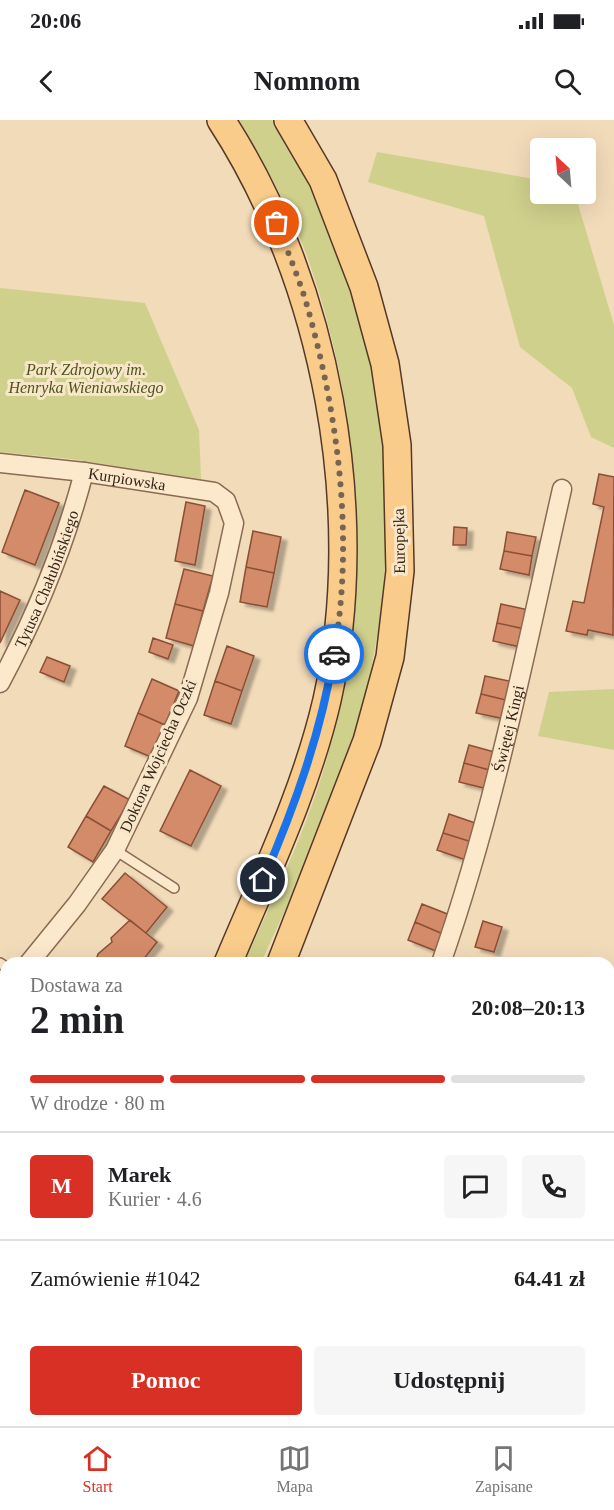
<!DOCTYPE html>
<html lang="pl">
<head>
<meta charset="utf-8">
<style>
	:root { --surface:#fff; --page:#f6f6f6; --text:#202124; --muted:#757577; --line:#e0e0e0; --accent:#d93025 }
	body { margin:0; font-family:"Times New Roman",serif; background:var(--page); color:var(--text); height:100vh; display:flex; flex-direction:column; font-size:22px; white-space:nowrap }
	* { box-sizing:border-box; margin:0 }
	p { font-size:20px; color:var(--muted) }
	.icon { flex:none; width:33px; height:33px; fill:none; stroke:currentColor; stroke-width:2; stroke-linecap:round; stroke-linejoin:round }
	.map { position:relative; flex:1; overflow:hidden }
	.sheet { position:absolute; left:0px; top:837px; width:615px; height:470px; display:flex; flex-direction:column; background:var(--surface); border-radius:18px 18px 0 0; box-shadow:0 6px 24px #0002 }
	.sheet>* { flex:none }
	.needle { width:39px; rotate:334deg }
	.controls { position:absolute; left:530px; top:18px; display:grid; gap:12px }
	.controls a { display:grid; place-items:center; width:66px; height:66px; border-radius:6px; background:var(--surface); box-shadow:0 6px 24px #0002; font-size:30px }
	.pin { position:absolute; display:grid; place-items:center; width:51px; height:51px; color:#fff; margin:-26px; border:3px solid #fff; border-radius:50%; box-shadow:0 2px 6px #0007 }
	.courier { position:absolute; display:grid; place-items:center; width:60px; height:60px; margin:-30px; border:4px solid #1a73e8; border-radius:50%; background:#fff; color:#222; box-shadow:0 2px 8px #0007 }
	.overview em { font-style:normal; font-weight:700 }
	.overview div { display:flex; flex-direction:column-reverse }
	.overview { display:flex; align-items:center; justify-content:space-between; height:102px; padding:0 30px }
	h1 { font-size:39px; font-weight:700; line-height:45px }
	.bar { display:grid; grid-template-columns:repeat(4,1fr); gap:9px 6px; align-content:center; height:72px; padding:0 30px }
	.bar i { height:8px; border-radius:4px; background:var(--line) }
	.bar .on { background:var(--accent) }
	.bar p { grid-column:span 4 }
	.line { display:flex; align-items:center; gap:15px; padding:0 30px; border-top:2px solid var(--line) }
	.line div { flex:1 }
	.round { display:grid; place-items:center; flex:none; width:63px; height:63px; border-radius:6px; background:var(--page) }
	.cta { display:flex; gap:12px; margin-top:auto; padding:12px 30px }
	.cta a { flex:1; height:69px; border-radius:6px; background:var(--accent); color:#fff; font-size:24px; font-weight:700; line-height:69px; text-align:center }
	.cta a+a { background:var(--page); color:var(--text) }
	.status { display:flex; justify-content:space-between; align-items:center; height:42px; padding:0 30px; background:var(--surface); direction:ltr }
	.status svg { height:16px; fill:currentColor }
	header { display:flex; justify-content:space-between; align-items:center; height:78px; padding:0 30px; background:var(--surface); font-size:27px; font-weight:700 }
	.menu { display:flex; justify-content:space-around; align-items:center; height:84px; border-top:2px solid var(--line); background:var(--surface); font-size:16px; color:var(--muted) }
	.menu a { display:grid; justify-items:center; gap:3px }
	.menu .on { color:var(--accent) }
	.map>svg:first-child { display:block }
	.green { fill:#cfd08c }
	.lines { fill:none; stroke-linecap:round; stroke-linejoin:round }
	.stream { stroke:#658f80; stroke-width:6 }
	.building { fill:#d48b6b; stroke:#8a4f36; stroke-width:1.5; filter:url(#shadow) }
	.lane-casing { stroke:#896a52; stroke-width:12 }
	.street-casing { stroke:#896a52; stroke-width:21 }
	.primary-casing { stroke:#563828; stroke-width:30 }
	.lane { stroke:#fce9cc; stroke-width:9 }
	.street { stroke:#fce9cc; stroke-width:18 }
	.primary { stroke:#facc8b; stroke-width:27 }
	.done { stroke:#786451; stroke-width:6; stroke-dasharray:0 10.8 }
	.route { stroke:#1a73e8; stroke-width:8 }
	.labels { text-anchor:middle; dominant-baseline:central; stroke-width:6; stroke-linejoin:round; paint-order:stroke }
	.park-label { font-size:16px; font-style:italic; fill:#4d551e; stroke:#f8e6c9 }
	.street-label { font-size:16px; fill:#362419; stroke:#f8e6c9 }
</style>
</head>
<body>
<div class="status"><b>20:06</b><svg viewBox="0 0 49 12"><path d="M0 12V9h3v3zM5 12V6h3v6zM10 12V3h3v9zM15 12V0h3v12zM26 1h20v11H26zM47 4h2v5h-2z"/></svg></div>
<header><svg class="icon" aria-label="back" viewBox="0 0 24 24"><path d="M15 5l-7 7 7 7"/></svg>Nomnom<svg class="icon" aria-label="search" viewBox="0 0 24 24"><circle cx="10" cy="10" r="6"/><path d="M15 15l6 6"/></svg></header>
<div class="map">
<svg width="614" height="1306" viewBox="0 0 614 1306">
	<defs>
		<filter id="shadow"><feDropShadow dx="6" dy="4" stdDeviation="1.5" flood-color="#0004"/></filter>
	</defs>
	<rect width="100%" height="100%" fill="#f2dbb9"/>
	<path class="green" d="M 239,0 L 272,0 C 395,196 419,434 343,652 C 321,717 289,780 261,843 L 244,843 C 274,777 306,711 326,642 C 372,477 365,303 309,142 C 292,92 265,46 239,0 Z
		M 377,32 L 540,60 L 540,74 L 575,74 L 614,205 L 614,328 L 591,317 L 572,268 L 520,227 L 484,96 L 368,62 Z
		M 0,168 L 145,183 L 199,310 L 201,359 L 71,339 L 0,332 Z
		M 614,569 L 614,630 L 538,616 L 549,572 Z"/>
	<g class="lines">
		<path class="stream" d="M 128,1306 L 131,1300"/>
	</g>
	<path class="building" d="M 599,354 L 614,357 L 613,515 L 588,510 L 587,515 L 566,511 L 573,481 L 584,483 L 604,387 L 593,384 Z
		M 25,370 L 59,383 L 35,445 L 2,432 Z
		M 186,382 L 205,386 L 195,445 L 175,441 Z
		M 454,407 L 467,408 L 466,425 L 453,425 Z
		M 253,411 L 281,417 L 274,453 L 246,447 Z
		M 507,412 L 536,417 L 532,436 L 504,431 Z
		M 504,431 L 532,436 L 529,455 L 500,449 Z
		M 246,447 L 274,453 L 267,487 L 240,482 Z
		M 184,449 L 213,456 L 203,491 L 175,484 Z
		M 0,471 L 20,480 L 0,523 Z
		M 175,484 L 203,491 L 194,526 L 166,518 Z
		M 501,484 L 529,490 L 525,509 L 497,503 Z
		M 497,503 L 525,509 L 521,527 L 493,521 Z
		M 153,518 L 173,525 L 168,539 L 149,532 Z
		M 227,526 L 254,536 L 242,571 L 215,561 Z
		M 47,537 L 70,546 L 64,562 L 40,552 Z
		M 485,556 L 514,562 L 510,581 L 481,574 Z
		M 152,559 L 179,571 L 165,605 L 138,593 Z
		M 215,561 L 242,571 L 231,604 L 204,595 Z
		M 481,574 L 510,581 L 505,599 L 476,593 Z
		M 138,593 L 165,605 L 151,637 L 125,626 Z
		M 469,625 L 498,633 L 493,651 L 464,643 Z
		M 464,643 L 493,651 L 488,669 L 459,662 Z
		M 190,650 L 221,666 L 191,726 L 160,711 Z
		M 104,666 L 130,680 L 111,711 L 86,696 Z
		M 449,694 L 478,704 L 472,722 L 443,713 Z
		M 86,696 L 111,711 L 93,742 L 68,727 Z
		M 443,713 L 472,722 L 466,740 L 437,730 Z
		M 125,753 L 167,787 L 146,813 L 102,779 Z
		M 422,784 L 450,795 L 443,814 L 415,802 Z
		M 130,800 L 157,822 L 143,840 L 141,843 L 95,843 L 98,834 L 112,822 L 111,818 Z
		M 483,801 L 502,807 L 494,832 L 475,827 Z
		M 415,802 L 443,814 L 436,831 L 408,820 Z
		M 610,1043 L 614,1044 L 614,1080 L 609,1078 Z
		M 609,1078 L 614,1080 L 614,1108 L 609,1120 Z
		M 609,1161 L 614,1163 L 611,1187 L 609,1186 Z
		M 516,1300 L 547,1300 L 545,1306 L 514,1306 Z"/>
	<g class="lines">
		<g class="lane-casing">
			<path id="lane" d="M 115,730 L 174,768
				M 0,843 L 6,847"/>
		</g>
		<g class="street-casing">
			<g id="street">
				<path id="s1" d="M 0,343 L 84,352 L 214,372 L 226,381 L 234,403 L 219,473 L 188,578 L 115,730 L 77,784 L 29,843"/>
				<path id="s2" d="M 0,563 C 36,496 65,425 84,352"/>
				<path id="s3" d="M 441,843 C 495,689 526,528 562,369"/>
				<path d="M 0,875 L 6,869"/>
				<path d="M 609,999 L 614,986"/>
				<path d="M 316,1300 L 330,1306"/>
				<path d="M 488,1306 L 490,1300"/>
			</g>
		</g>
		<g class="primary-casing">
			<path id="primary" d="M 221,0 C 326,161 369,392 327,580 C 306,671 264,757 228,843
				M 281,843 L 367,621 L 390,537 L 400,451 L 397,325 L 385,244 L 364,167 L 323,60 L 288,0
				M 8,1306 L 11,1300
				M 61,1306 L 64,1300"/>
		</g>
		<use href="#lane" class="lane"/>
		<use href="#street" class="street"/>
		<use href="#primary" class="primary"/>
	</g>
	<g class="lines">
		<path class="done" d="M 277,103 C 287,131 300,160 308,189 C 339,300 354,420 334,534"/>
		<path class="route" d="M 263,760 C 295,686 321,613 334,534"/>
	</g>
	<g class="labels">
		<g class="park-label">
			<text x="86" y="249">Park Zdrojowy im.<tspan x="86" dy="18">Henryka Wieniawskiego</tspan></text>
		</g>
		<g class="street-label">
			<text stroke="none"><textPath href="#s1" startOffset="128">Kurpiowska</textPath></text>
			<text transform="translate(399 421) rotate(-91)">Europejka</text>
			<text stroke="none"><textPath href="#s2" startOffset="114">Tytusa Chałubińskiego</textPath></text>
			<text stroke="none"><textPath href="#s3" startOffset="244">Świętej Kingi</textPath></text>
			<text transform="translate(158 636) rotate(-66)">Doktora Wojciecha Oczki</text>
		</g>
	</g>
</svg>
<div class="controls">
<a><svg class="needle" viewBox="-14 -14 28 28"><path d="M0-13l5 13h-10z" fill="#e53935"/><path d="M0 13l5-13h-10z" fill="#757577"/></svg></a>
</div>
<div class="pin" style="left:277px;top:103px;background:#ea580c"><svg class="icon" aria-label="bag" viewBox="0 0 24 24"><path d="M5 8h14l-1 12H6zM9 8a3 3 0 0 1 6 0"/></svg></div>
<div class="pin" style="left:263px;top:760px;background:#1f2937"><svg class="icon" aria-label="home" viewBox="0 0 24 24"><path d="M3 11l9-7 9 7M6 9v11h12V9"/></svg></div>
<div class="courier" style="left:334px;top:534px"><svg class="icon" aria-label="car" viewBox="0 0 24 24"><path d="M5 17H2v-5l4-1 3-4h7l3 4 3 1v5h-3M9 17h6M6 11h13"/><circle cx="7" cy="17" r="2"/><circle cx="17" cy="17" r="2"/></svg></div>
<section class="sheet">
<div class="overview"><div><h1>2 min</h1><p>Dostawa za</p></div><em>20:08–20:13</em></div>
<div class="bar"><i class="on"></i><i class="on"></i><i class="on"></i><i></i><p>W drodze · 80 m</p></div>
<div class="line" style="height:108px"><b class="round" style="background:var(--accent);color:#fff">M</b><div><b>Marek</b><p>Kurier · 4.6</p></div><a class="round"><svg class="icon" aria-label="chat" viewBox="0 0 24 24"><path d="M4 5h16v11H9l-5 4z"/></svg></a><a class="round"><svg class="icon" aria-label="phone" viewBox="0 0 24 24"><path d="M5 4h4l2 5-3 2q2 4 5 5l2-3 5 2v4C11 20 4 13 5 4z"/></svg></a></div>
<div class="line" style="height:78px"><div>Zamówienie #1042</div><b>64.41 zł</b></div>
<div class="cta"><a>Pomoc</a><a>Udostępnij</a></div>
</section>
</div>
<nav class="menu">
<a class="on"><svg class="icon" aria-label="home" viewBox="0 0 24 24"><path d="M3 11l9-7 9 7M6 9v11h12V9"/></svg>Start</a>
<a><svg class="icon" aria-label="map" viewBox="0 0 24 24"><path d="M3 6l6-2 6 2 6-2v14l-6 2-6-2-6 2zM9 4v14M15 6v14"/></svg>Mapa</a>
<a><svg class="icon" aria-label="saved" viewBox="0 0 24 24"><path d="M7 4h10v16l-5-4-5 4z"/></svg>Zapisane</a>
</nav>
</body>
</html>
